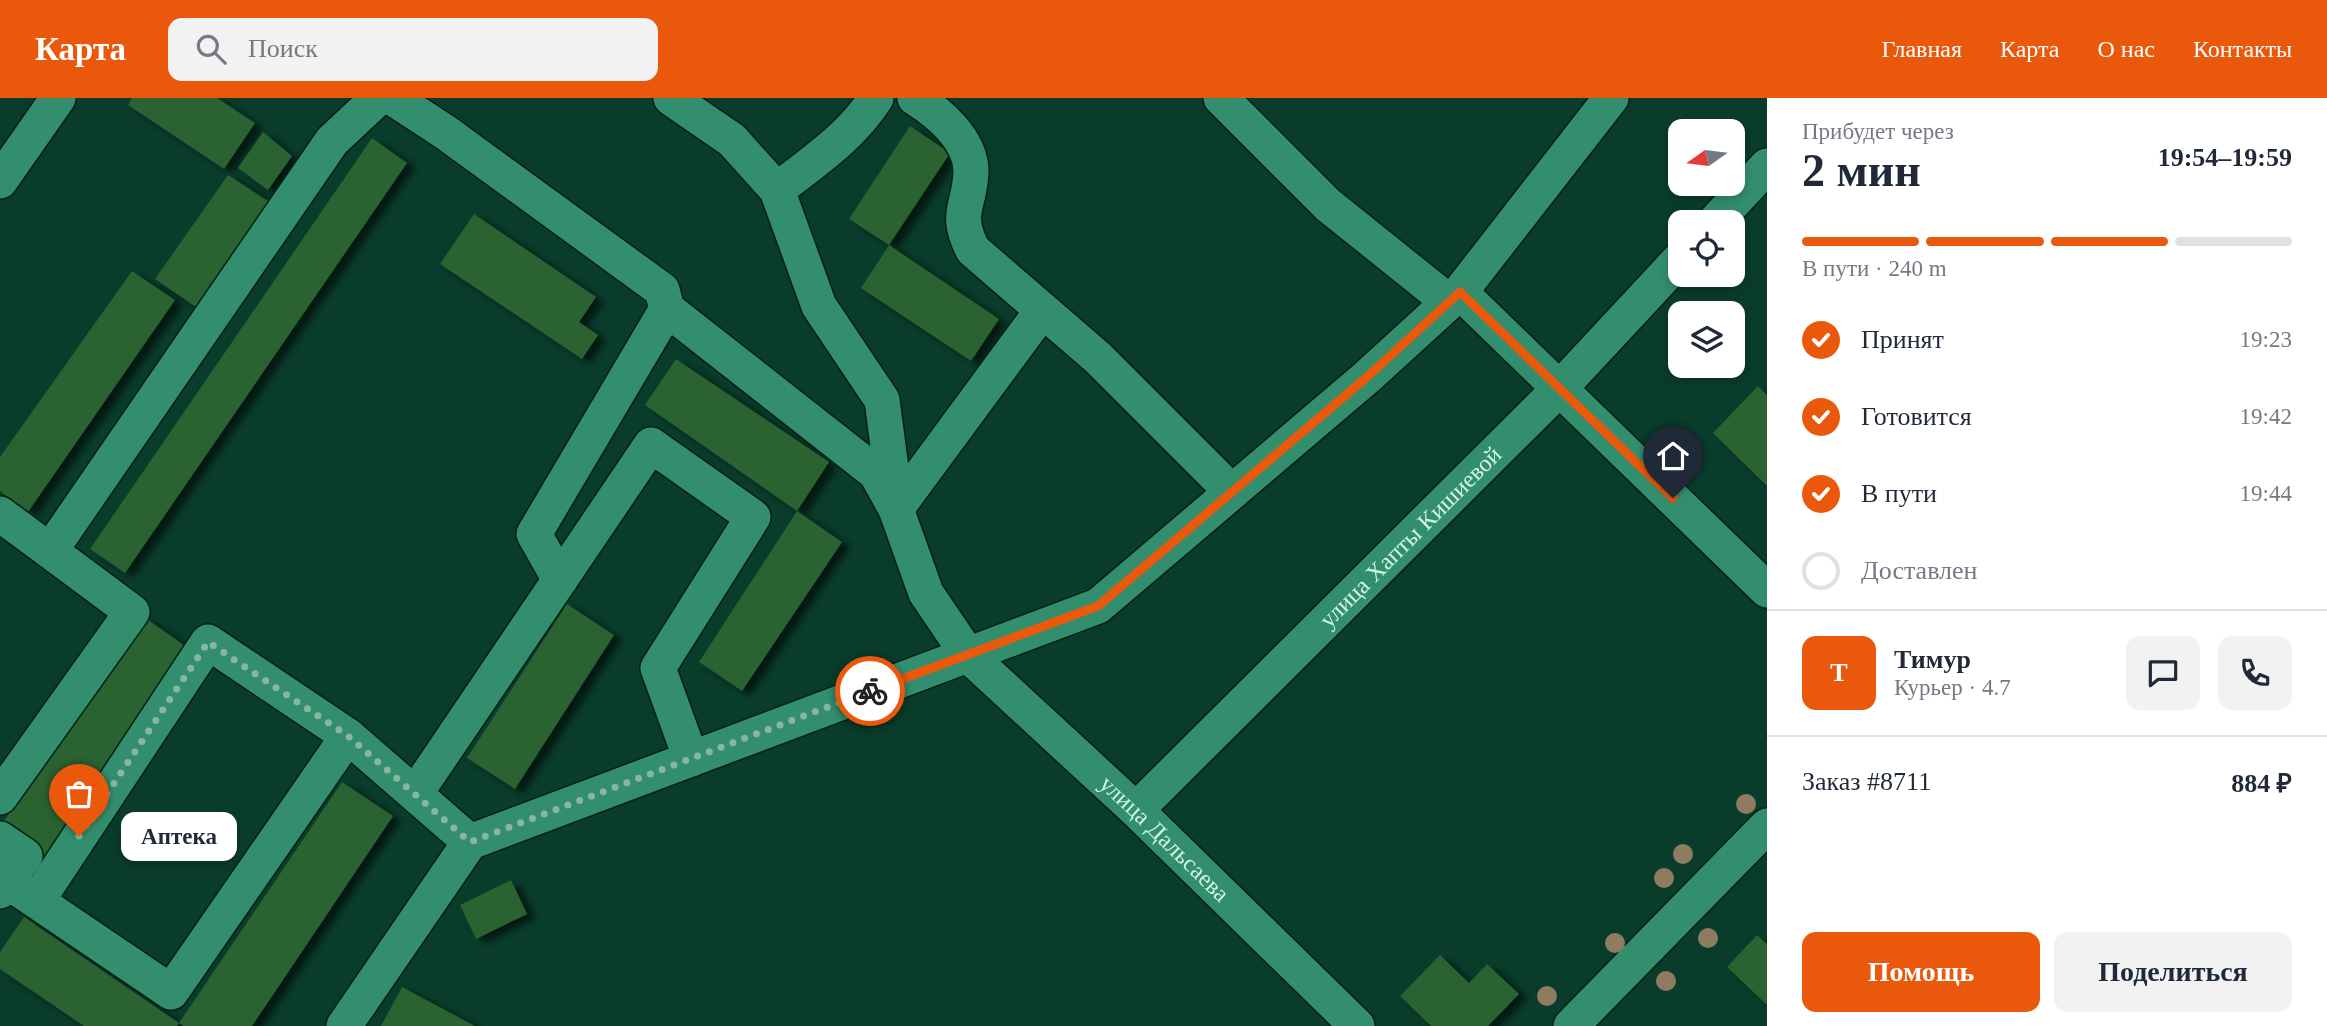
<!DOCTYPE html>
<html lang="ru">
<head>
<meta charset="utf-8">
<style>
	:root { --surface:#fff; --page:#f2f2f3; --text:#1f2937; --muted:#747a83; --line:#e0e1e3; --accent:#ea580c }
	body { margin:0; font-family:"Times New Roman",serif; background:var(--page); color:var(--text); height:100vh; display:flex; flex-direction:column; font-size:26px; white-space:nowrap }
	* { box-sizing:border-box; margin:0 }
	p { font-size:23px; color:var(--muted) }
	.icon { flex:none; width:38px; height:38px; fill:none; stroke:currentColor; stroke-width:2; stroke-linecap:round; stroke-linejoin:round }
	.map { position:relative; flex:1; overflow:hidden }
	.panel { display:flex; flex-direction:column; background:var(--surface); width:560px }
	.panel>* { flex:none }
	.needle { width:46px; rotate:256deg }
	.tools { position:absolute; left:1668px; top:21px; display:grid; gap:14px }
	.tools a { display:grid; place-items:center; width:77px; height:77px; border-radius:14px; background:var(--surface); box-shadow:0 4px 10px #0003; font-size:35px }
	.pin { position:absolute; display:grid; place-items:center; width:60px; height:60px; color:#fff; margin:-72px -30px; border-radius:50% 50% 50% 0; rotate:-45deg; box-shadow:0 0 7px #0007 }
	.pin .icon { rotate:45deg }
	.courier { position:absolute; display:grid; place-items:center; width:70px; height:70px; margin:-35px; border:5px solid #ea580c; border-radius:50%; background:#fff; color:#222; box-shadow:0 2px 9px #0007 }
	.bubble { position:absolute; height:49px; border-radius:14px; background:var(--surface); box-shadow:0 4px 10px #0003; font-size:23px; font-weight:600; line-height:49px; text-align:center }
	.summary em { font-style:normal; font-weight:600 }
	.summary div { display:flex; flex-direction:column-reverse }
	.summary { display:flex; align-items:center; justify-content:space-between; height:119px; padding:0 35px }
	h1 { font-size:46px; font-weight:600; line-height:52px }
	.bar { display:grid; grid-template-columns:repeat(4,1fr); gap:10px 7px; align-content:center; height:84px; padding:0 35px }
	.bar i { height:9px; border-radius:5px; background:var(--line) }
	.bar .on { background:var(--accent) }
	.bar p { grid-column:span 4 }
	.line { display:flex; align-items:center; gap:18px; padding:0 35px; border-top:2px solid var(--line) }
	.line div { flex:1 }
	.round { display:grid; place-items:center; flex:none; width:74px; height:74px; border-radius:14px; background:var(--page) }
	ol { padding:0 35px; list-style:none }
	li { display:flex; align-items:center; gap:21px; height:77px }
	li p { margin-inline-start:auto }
	li .icon { padding:7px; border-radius:50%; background:var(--accent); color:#fff; stroke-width:4 }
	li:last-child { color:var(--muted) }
	li i { width:38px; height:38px; border:4px solid var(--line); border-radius:50% }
	.cta { display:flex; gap:14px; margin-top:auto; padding:14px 35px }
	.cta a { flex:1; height:80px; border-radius:14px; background:var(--accent); color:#fff; font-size:28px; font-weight:600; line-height:80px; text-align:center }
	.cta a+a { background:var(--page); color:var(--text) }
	header { display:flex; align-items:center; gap:42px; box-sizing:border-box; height:98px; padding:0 35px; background:var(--accent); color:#fff }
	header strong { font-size:33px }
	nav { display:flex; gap:38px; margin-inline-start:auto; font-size:24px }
	.search { width:490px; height:63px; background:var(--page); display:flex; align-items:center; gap:18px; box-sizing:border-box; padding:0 24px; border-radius:14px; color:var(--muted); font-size:26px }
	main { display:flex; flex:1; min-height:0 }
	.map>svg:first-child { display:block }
	.building { fill:#296230; filter:url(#shadow) }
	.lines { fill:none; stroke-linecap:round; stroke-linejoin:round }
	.minor-casing { stroke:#042016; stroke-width:38 }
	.minor { stroke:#338e6e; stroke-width:35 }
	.tree { fill:#8f7c60 }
	.done { stroke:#88b6a3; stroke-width:7; stroke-dasharray:0 12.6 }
	.route { stroke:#ea580c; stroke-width:9 }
	.labels { text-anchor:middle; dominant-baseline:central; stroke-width:6; stroke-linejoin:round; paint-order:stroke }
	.street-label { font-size:24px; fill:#cdf7e4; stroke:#042016 }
</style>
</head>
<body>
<header>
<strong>Карта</strong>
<div class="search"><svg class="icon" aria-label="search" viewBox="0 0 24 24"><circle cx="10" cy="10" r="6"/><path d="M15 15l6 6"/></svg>Поиск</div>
<nav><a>Главная</a><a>Карта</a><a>О нас</a><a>Контакты</a></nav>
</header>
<main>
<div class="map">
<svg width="1767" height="928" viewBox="0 0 1767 928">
	<defs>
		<filter id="shadow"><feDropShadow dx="8" dy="4.5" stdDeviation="3.5" flood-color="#0009"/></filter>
	</defs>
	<rect width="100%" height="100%" fill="#093c2b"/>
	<path class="building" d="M 132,0 L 217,0 L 255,25 L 224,71 L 128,7 Z
		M 910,28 L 950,55 L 889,147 L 849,121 Z
		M 263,34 L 292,58 L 268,92 L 238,70 Z
		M 372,40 L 407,65 L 125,475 L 90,451 Z
		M 228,77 L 274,107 L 199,211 L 155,181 Z
		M 474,116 L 596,199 L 579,224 L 598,237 L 582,261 L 440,166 Z
		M 889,147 L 999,221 L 971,263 L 861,190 Z
		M 132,173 L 175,202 L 28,414 L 0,393 L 0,359 Z
		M 676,261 L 829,364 L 797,413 L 645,307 Z
		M 1758,288 L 1767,297 L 1767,388 L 1713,335 Z
		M 797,413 L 842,444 L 742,593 L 699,564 Z
		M 567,506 L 614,537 L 515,691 L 467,660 Z
		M 144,519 L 188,550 L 46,758 L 1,727 Z
		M 342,684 L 393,718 L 252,928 L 184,928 L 179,925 L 177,928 L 84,928 L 0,871 L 0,854 L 24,819 L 179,925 Z
		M 511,782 L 527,816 L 476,841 L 460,807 Z
		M 1757,837 L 1767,846 L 1767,907 L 1727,869 Z
		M 1440,857 L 1469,885 L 1487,866 L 1519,896 L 1488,928 L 1431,928 L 1400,898 Z
		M 402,889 L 475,928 L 381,928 Z"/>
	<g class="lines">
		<g class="minor-casing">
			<g id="minor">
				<path id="s1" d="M 393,0 L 445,34 L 662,192 L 667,211 L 876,375 L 896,411 L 926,495 L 968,557 L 1136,712 L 1357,928"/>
				<path d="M 671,0 L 732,42 L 777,92 L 819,208 L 882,302 L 895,401"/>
				<path d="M 915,0 C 939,15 970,41 971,72 C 971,107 953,114 973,152 L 1098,260 L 1232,394"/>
				<path d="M 1221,0 L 1328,107 L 1449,204"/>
				<path d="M 0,83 L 58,0"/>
				<path d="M 777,92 C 813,64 851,39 876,0"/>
				<path d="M 1715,124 L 1767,68"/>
				<path d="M 1460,194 L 1767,492"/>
				<path d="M 896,411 L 1042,213"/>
				<path d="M 0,416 L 50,453"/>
				<path d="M 560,482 L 534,436 L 667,211"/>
				<path d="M 415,696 L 651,347 L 753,419 L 658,570 L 691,661"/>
				<path d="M 0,699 L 132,514 L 50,453 L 332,43 L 378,0"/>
				<path id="s2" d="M 1136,712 L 1560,290 L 1680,161"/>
				<path d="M 0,741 L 25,758 L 0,793"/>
				<path d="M 7,783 L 171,894 L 348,638 L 470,744"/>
				<path d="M 37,803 L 208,544 L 348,638"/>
				<path d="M 344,928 L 470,744 L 1098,508 L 1367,279 L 1460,194 L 1611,0"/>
				<path d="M 1571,928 L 1767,728"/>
			</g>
		</g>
		<use href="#minor" class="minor"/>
	</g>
	<g class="tree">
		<circle cx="1746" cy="706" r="10"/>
		<circle cx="1683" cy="756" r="10"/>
		<circle cx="1664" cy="780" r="10"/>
		<circle cx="1708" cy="840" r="10"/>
		<circle cx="1615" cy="845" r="10"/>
		<circle cx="1666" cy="883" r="10"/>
		<circle cx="1547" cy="898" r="10"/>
	</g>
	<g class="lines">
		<path class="done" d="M 79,738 L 208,544 L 348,638 L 470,744 L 870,593"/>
		<path class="route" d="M 870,593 L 1098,508 L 1367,279 L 1460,194 L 1673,400"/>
	</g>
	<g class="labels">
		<g class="street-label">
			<text stroke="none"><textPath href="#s2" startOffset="387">улица Хапты Кишиевой</textPath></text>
			<text stroke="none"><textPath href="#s1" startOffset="1090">улица Дальсаева</textPath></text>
		</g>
	</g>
</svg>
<div class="tools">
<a><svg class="needle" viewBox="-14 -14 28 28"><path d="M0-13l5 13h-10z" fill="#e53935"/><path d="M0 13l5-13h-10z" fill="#747a83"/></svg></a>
<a><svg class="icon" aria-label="locate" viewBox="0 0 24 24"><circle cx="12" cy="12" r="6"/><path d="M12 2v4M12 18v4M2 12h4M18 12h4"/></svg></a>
<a><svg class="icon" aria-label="layers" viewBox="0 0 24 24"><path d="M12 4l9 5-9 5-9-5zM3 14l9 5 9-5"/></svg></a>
</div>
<div class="pin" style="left:79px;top:738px;background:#ea580c"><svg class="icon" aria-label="bag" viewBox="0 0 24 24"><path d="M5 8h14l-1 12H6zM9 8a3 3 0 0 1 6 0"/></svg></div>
<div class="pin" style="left:1673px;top:400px;background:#1f2937"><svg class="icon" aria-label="home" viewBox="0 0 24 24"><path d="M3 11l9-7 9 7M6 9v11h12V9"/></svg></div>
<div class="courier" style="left:870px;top:593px"><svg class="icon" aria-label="bike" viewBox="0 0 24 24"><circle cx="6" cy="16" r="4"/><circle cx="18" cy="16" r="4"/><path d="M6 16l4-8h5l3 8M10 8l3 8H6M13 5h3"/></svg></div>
<div class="bubble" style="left:121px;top:714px;width:116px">Аптека</div>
</div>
<section class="panel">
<div class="summary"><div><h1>2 мин</h1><p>Прибудет через</p></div><em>19:54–19:59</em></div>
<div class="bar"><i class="on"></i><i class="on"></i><i class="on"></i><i></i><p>В пути · 240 m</p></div>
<ol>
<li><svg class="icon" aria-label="check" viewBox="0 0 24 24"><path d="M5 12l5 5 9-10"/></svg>Принят<p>19:23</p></li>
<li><svg class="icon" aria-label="check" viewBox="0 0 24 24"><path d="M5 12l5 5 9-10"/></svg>Готовится<p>19:42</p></li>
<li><svg class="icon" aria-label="check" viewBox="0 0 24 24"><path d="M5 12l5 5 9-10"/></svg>В пути<p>19:44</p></li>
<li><i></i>Доставлен</li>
</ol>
<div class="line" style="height:126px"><b class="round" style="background:var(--accent);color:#fff">Т</b><div><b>Тимур</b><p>Курьер · 4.7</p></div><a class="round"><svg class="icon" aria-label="chat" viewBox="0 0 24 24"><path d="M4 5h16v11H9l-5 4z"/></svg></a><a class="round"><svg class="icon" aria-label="phone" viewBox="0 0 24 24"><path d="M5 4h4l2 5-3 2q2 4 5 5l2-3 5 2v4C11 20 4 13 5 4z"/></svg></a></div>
<div class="line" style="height:91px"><div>Заказ #8711</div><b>884 ₽</b></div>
<div class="cta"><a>Помощь</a><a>Поделиться</a></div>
</section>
</main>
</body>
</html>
